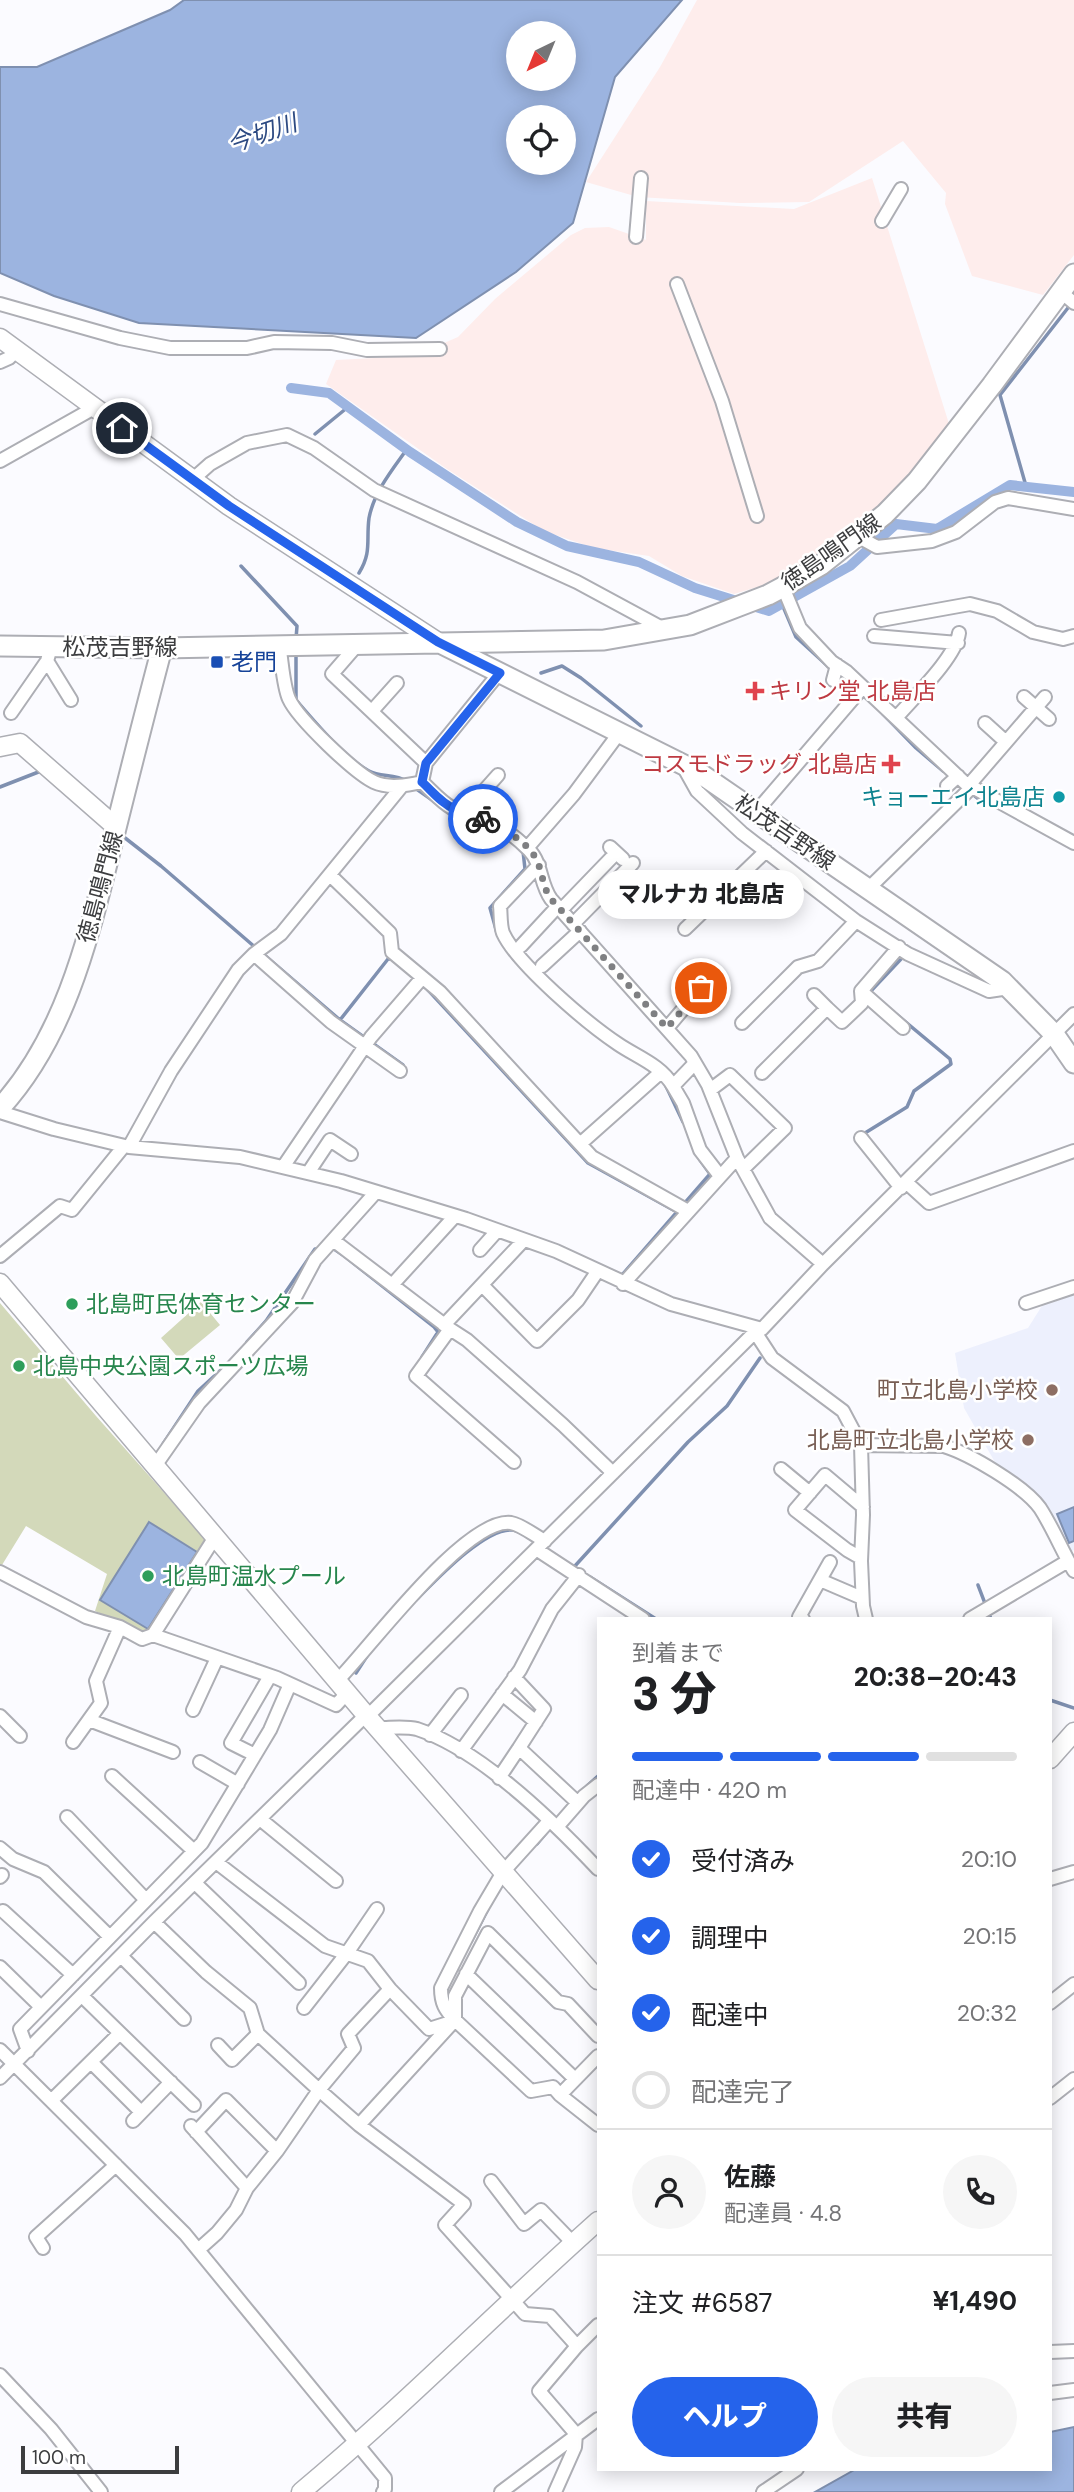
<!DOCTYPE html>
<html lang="ja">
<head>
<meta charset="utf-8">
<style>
	:root { --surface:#fff; --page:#f6f6f6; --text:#202124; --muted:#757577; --line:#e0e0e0; --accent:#2563eb }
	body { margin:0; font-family:"DM Sans","Noto Sans JP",sans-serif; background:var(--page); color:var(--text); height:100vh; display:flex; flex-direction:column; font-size:26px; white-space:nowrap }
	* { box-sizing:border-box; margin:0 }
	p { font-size:23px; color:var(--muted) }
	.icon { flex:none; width:38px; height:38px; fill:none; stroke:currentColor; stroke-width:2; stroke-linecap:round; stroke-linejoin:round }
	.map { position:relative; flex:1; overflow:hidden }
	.drawer { position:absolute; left:597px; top:1617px; width:455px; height:854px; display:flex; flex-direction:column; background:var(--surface); border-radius:0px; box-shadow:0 4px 18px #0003 }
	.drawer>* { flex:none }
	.needle { width:46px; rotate:223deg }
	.tools { position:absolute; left:506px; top:21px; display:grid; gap:14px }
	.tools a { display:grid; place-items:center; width:70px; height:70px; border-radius:50%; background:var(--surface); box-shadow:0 4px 18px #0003; font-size:35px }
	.scale { position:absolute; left:21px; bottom:18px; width:158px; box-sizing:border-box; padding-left:7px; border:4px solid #3c3d3f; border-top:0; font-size:19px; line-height:24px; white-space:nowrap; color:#3c3d3f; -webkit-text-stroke:5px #fff; paint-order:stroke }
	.pin { position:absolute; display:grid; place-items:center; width:60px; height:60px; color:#fff; margin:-30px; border:4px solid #fff; border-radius:50%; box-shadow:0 2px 7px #0007 }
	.courier { position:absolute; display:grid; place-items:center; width:70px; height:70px; margin:-35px; border:5px solid #2563eb; border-radius:50%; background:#fff; color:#222; box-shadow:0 2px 9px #0007 }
	.bubble { position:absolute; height:49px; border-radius:24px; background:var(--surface); box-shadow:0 4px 18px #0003; font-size:23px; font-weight:800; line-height:49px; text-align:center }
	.summary em { font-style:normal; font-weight:800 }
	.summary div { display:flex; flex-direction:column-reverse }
	.summary { display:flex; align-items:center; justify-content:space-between; height:119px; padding:0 35px }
	h1 { font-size:46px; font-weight:800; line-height:52px }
	.bar { display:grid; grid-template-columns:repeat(4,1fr); gap:10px 7px; align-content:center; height:84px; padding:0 35px }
	.bar i { height:9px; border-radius:5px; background:var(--line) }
	.bar .selected { background:var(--accent) }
	.bar p { grid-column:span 4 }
	.line { display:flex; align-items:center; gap:18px; padding:0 35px; border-top:2px solid var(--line) }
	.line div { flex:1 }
	.round { display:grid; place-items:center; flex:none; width:74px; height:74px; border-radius:37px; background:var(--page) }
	ol { padding:0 35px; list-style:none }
	li { display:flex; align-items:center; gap:21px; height:77px }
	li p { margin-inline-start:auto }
	li .icon { padding:7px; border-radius:50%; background:var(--accent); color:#fff; stroke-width:4 }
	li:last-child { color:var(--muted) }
	li i { width:38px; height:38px; border:4px solid var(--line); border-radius:50% }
	.action { display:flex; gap:14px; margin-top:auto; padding:14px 35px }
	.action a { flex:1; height:80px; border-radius:42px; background:var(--accent); color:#fff; font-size:28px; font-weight:800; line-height:80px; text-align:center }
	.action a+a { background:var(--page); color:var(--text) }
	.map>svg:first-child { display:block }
	.industrial { fill:#feedec }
	.built { fill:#edf0fd }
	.green { fill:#d3d9ba }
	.water { fill:#9cb4e0; stroke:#7f90b0; stroke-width:2; fill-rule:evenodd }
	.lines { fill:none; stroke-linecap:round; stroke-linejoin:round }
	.stream { stroke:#7f90b0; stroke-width:3.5 }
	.canal { stroke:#9cb4e0; stroke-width:10 }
	.street-casing { stroke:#adaeb4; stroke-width:16 }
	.secondary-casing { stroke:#adaeb4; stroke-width:21 }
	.primary-casing { stroke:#adaeb4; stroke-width:23 }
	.street { stroke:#fff; stroke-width:12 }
	.secondary { stroke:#fff; stroke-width:18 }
	.primary { stroke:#fff; stroke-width:19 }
	.done { stroke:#7f8082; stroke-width:7; stroke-dasharray:0 12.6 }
	.route { stroke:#2563eb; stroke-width:9 }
	.transit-dot { fill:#1a4fb4; stroke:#fff; stroke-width:2.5 }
	.health-dot { fill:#e0444e; stroke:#fff; stroke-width:2.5 }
	.culture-dot { fill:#0f9aa8; stroke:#fff; stroke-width:2.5 }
	.leisure-dot { fill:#2e9e5b; stroke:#fff; stroke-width:2.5 }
	.education-dot { fill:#8d6e63; stroke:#fff; stroke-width:2.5 }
	.labels { text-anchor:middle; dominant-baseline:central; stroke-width:5; stroke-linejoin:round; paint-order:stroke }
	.street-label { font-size:23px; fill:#3c3d3f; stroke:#fff }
	.transit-label { font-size:23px; fill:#164399; stroke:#fff; text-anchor:start }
	.health-label { font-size:23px; fill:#be3a42; stroke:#fff; text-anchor:start }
	.culture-label { font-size:23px; fill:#0d838f; stroke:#fff; text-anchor:end }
	.leisure-label { font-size:23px; fill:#27864d; stroke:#fff; text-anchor:start }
	.education-label { font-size:23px; fill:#785e54; stroke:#fff; text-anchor:end }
	.water-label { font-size:24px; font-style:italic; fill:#2d4a82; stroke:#fff }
</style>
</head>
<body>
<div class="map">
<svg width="1074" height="2492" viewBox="0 0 1074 2492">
	<rect width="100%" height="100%" fill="#fbfbff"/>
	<path class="industrial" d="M 697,0 L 1074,0 L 1074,255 L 1043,295 L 972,276 L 945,204 L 946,193 L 903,141 L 809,202 L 740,203 L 638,197 L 586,182 L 660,67 Z
		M 872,178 L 950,427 L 890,499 L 822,555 L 781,580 L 734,594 L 682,576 L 649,556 L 594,548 L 544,531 L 447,469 L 326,384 L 336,360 L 414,356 L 458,337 L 495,299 L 571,235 L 585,228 L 609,227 L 646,240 L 646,201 L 794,209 Z"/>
	<path class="built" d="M 1074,1293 L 1074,1550 L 1068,1553 L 1044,1505 L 1019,1478 L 1000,1471 L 964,1408 L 955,1353 L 1028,1328 L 1045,1301 Z"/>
	<path class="green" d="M 201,1302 L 220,1325 L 179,1359 L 161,1338 Z
		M 0,1303 L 96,1416 L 207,1541 L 146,1635 L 95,1611 L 107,1574 L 26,1526 L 2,1565 L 0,1564 Z"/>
	<path class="water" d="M 184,0 L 682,0 L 615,77 L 573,223 L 516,272 L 416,338 L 139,323 L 54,296 L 0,273 L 0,67 L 37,67 L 170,10 ZM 564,33 L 564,79 L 518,79 L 518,33 ZM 564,117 L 564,163 L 518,163 L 518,117 Z
		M 1074,1507 L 1074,1541 L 1069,1543 L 1057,1514 Z
		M 149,1522 L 197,1552 L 148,1629 L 100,1600 Z
		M 1074,2427 L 1074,2492 L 815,2492 L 856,2469 L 1050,2469 L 1050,2432 Z"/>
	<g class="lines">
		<path class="stream" d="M 315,434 L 348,407
			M 1026,486 L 1000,395 L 1071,304
			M 241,566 L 297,626 L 296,639
			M 359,573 C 372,552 366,541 369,518 C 374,492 392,470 407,449
			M 782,604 L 796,637 L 832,670
			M 296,653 L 296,700 C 314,721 345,758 369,771 C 380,777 394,774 407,781
			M 541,673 L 562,666 L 581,678 L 641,726
			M 883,714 L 916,748 L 943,771
			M 0,787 L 41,771
			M 415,788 L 435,802
			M 971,793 L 980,800 L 992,804
			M 449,813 L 491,828
			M 120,834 L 161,866 L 256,948
			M 497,933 L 490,908 L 525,869 L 523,851
			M 506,949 L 516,962
			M 262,953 L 340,1020 L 403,1065
			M 428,990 L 588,1163 L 677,1212
			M 871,993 L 870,992 L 901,959
			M 340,1020 L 388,959 L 394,959
			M 665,1084 L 683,1122
			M 867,1136 L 865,1133 L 907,1107 L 914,1091 L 951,1064 L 950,1059 L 896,1014
			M 329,1249 L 334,1249 L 343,1255 L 434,1327 L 438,1332 L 422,1357
			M 620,1274 L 622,1275 L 710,1174 L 700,1160
			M 247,1342 L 266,1321 L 315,1249 L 322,1249
			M 163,1444 L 198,1391 L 223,1368
			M 577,1569 L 574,1567 L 688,1442 L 727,1406 L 760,1358
			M 590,1577 L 656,1619
			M 978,1585 L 991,1619
			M 416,1600 C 435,1581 485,1527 513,1530 C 521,1531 530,1539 537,1543
			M 356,1673 L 369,1653
			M 1050,1700 L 1074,1708
			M 587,1786 L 598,1776
			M 537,1844 L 552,1826
			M 471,1942 L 488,1909"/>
		<path class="canal" d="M 291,388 L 329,393 L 410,452 L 517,522 L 567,546 L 639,562 L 695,588 L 769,611 L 850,566 L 896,524 L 937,529 L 1010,485 L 1074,492"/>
		<g class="street-casing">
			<path id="street" d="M 882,221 L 901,189
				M 636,237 L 641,178
				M 677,284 L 722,401 L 757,516
				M 1061,292 L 1074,303
				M 0,304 L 120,338 L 170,348 L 247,348 L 274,342 L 332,343 L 367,350 L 440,349
				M 0,362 L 9,358 L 18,349
				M 0,461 L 94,408
				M 192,480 L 210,464 L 247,443 L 287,435 L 314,448 L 374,490 L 577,582 L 664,629
				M 859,537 L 877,547 L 932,541 L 956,532 L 995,502 L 1008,498 L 1074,509
				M 783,587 L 800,628 L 832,662 L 847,672 L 965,783 L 1074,843
				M 881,620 L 970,604 L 997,611 L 1033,632 L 1063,639 L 1074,636
				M 874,636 L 958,643
				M 358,644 L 332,674 L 426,763
				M 279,645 C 282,660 283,686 289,699 C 298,719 355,773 374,782 C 389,789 408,785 422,782
				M 47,661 L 71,700
				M 833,680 L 837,665
				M 1024,697 L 1049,719
				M 372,711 L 397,683
				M 11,713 L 47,661 L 51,647
				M 896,718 C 913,698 956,657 959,633
				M 985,723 L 1006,742
				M 683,766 L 697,791 L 742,833 L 856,921 L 908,954 L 989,991 L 1009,988
				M 422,782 C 432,791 440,801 452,808 C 457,810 462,810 468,812 C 490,819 512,833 529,850 C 542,863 540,884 551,899 L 691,1056 L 708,1085 L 737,1158 L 770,1218 L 823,1264
				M 422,782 L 426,763 L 500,672
				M 969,785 L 1045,697
				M 947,786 L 958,776
				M 466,811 L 498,775
				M 756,812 L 863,687
				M 610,847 L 623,859
				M 527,848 L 574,794 L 620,732
				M 539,865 L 500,906 C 501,914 500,925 503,933 C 517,964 588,1024 618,1044 C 637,1057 661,1065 673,1086
				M 330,875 L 390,933 L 392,952 L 440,992 L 592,1157 L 688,1211
				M 868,889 L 972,787
				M 561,910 L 616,853
				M 573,924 L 633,863
				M 685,929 L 766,851
				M 521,946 L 558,906
				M 899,947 L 861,991 L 903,1028
				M 254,954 L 331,1022 L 400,1071
				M 542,966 L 580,931
				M 814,995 L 827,1008
				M 742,1023 L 798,967 L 818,961 L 856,921
				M 667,1028 L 701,988
				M 695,1063 L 673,1086 L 683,1103 L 700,1150 L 720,1176
				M 762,1073 L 827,1008 L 842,1022 L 862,1003 L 861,991
				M 710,1090 L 730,1075 L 785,1128 L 743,1169
				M 0,1112 L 54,1129 L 129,1147 L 240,1157 L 341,1181 L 466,1219 L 556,1251 L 671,1304 L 762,1329
				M 861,1138 L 901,1188
				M 580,1144 L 661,1072
				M 129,1147 L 171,1071 L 238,970 L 254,954 L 281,934 L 402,786
				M 283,1167 L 371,1037 L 422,978
				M 308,1173 L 330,1140 L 351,1154
				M 907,1183 L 929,1203 L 1074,1151
				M 333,1240 L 450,1329
				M 480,1250 L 497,1231
				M 0,1256 L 60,1206 L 72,1210 L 124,1146
				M 623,1284 L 737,1158
				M 392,1285 L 455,1216
				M 482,1285 L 537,1341 L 578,1300 L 597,1272
				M 1026,1303 L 1074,1287
				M 444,1325 L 523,1241
				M 755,1332 L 772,1358 L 843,1411 L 861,1445 L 863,1515 L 861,1561 L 863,1606 L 866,1619
				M 861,1445 L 944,1446 C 970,1454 1024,1486 1040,1508 C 1053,1528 1062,1551 1074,1571
				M 514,1462 L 416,1376 L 450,1329 L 467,1340 L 563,1425 L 613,1473
				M 155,1466 L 199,1403 L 292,1303 L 315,1260 L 376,1192
				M 781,1469 L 810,1493
				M 536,1549 L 643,1619
				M 861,1558 L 847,1550 L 795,1510 L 825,1475 L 863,1507
				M 0,1572 L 86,1617 L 120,1627 L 142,1639 L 153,1635 L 277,1678 L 336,1705 L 347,1693
				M 820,1580 L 862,1598
				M 803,1619 L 799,1617 L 830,1562
				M 970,1619 L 1068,1561
				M 153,1635 L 215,1537
				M 514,1677 L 544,1709 L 519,1748
				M 337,1681 C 369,1649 466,1517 511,1523 C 522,1525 535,1536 545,1541
				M 502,1694 L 536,1722
				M 193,1710 L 217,1658
				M 0,1716 L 20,1736
				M 89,1720 L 173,1752
				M 379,1728 C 391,1728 406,1726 417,1729 C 481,1750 553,1821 598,1869
				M 430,1735 L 461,1695
				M 73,1742 L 101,1703 L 96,1681 L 120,1627
				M 461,1751 L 520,1670 L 552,1609 L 579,1575
				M 255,1755 L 231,1743 L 270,1676
				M 200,1762 L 238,1784
				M 112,1776 L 194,1851
				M 499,1778 L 519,1748 L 578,1803
				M 67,1817 L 146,1900
				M 260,1819 L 336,1881
				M 549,1821 L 503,1872 L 480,1911 L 441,1988 C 441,2003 445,2010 455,2020 L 531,2091 L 553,2087 L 560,2095 L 598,2125
				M 557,1827 L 584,1796 L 598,1785
				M 0,1848 L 13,1859 L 44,1872 L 110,1937
				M 216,1862 L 325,1946 L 368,1961 L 390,1989 L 429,2029 L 451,2022
				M 0,1877 L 2,1875
				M 1050,1879 L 1074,1872
				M 195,1883 L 299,1983
				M 3,1911 L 73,1975
				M 154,1922 L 206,1972 L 250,2008 L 258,2034 L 319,2090 L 359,2125 L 464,2204 L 445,2225 L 525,2314 L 550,2316 L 577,2346
				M 121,1956 L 184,2019
				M 0,1967 L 41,2007
				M 466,1974 L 575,2079
				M 82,1996 L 194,2105
				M 1050,2003 L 1074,1984
				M 304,2008 L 347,1953 L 377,1909
				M 218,2045 L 232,2060 L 258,2034
				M 0,2050 L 185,2234 L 385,2478 L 385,2489 L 383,2492
				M 28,2051 L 20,2029 L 202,1843 L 270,1730 L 290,1684
				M 91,2062 L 141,2112
				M 0,2078 L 154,1922 L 366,1715 L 374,1710 L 755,1332 L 762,1329 L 823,1264 L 1074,1014
				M 560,2095 L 598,2056
				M 1050,2098 L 1074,2079
				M 52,2100 L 120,2033
				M 133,2121 L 171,2082
				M 359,2125 L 455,2020 L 455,1996 L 488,1933 L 558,2002 L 568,2004 L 598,2036
				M 191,2126 L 247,2188
				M 196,2132 L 226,2100 L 277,2151
				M 491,2181 L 524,2224 L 541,2210 L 573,2243
				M 43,2248 L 36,2237 L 116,2165
				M 198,2250 L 217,2233 L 236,2210 L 247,2188 L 277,2151 L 319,2090 L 354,2048 L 348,2034 L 390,1989
				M 1050,2352 L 1074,2351
				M 0,2375 L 51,2429 L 101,2492
				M 1050,2393 L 1074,2390
				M 501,2492 L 598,2419
				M 555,2492 L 575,2447 L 576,2434 L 539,2391 L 577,2346 L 598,2325
				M 763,2492 L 797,2469"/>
		</g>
		<g class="secondary-casing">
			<path id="secondary" d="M 0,338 L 229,506 L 438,642
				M 0,747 L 20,743 L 116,827
				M 0,1283 L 366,1715 L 598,1980
				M 1050,1759 L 1074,1732
				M 301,2492 C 404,2406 498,2310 598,2221"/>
		</g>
		<g class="primary-casing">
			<path id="primary" d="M 442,644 L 698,772 L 1002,981 L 1054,1034 L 1074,1063
				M 0,646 L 162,648 L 604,640 L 690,625 L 768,595 L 783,587 L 821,565 L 885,514 L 917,481 L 992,385 L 1074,274
				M 0,1108 C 67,1035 89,934 113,840 C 129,776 145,712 162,648"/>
		</g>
		<use href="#street" class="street"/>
		<use href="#secondary" class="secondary"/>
		<use href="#primary" class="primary"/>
	</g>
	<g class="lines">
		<path class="done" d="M 483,819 C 503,829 529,841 538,863 C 543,876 543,888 551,899 L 667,1028 L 701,988"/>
		<path class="route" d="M 122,428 L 229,506 L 438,642 L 500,673 L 426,763 L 422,782 C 432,791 442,804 455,809 C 464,813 473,814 483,819"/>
	</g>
	<rect class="transit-dot" x="210" y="655" width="14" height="14" rx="3.5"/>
	<g class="health-dot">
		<path d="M751.5 680.5h7v7h7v7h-7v7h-7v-7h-7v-7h7z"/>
		<path d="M887.5 753.5h7v7h7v7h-7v7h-7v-7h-7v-7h7z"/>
	</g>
	<circle class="culture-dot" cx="1059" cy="797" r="7"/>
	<g class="leisure-dot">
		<circle cx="72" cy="1304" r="7"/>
		<circle cx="19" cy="1366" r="7"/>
		<circle cx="148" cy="1576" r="7"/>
	</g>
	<g class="education-dot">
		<circle cx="1052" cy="1390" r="7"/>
		<circle cx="1028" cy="1440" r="7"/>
	</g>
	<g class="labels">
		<g class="street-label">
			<text transform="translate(831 552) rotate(-35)">徳島鳴門線</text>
			<text x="120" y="647">松茂吉野線</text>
			<text transform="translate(785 832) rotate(34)">松茂吉野線</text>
			<text transform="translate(100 887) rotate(-75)">徳島鳴門線</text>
		</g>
		<g class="transit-label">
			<text x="231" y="662">老門</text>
		</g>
		<g class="health-label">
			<text x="769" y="691">キリン堂 北島店</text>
			<text x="877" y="764" text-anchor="end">コスモドラッグ 北島店</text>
		</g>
		<g class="culture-label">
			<text x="1045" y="797">キョーエイ北島店</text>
		</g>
		<g class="leisure-label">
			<text x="86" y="1304">北島町民体育センター</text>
			<text x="33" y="1366">北島中央公園スポーツ広場</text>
			<text x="162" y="1576">北島町温水プール</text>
		</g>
		<g class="education-label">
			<text x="1038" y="1390">町立北島小学校</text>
			<text x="1014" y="1440">北島町立北島小学校</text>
		</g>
		<g class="water-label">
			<text transform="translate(262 133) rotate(-19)">今切川</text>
		</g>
	</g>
</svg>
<div class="tools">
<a><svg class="needle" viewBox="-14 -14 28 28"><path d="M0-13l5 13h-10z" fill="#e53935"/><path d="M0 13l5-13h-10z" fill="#757577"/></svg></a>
<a><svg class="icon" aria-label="locate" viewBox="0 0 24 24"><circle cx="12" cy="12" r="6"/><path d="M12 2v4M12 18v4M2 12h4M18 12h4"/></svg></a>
</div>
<div class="scale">100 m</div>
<div class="pin" style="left:701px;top:988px;background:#ea580c"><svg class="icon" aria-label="bag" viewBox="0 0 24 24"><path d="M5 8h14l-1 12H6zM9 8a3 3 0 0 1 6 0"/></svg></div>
<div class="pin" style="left:122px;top:428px;background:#1f2937"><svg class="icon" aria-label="home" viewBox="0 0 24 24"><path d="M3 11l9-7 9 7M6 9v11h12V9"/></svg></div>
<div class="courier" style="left:483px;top:819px"><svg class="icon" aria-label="bike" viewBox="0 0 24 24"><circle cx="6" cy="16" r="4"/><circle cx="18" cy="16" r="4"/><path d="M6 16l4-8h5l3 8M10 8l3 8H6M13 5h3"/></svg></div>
<div class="bubble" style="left:598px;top:870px;width:206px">マルナカ 北島店</div>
<section class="drawer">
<div class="summary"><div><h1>3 分</h1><p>到着まで</p></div><em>20:38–20:43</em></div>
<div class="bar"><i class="selected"></i><i class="selected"></i><i class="selected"></i><i></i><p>配達中 · 420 m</p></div>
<ol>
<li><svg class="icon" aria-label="check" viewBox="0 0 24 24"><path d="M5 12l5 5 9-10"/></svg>受付済み<p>20:10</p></li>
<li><svg class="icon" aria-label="check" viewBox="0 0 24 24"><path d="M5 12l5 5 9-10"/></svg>調理中<p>20:15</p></li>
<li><svg class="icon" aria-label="check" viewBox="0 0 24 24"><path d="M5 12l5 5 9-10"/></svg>配達中<p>20:32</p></li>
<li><i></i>配達完了</li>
</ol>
<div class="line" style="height:126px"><a class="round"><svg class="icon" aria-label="person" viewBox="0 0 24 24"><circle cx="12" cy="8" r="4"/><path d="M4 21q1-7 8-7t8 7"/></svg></a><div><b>佐藤</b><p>配達員 · 4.8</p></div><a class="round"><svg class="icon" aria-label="phone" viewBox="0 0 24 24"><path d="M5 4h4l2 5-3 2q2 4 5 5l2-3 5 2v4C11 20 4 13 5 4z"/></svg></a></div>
<div class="line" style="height:91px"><div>注文 #6587</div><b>¥1,490</b></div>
<div class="action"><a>ヘルプ</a><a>共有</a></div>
</section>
</div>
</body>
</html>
